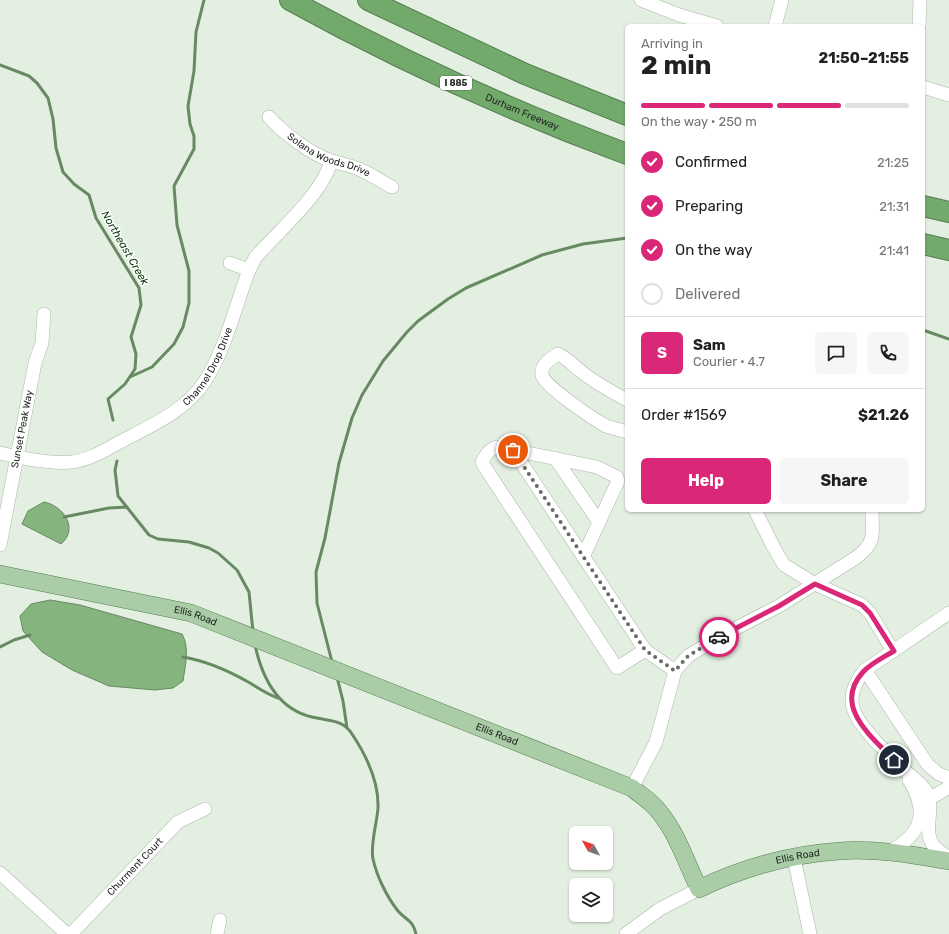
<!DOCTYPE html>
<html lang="en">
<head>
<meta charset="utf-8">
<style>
	:root { --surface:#fff; --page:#f6f6f6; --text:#202124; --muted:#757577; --line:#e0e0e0; --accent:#db2777 }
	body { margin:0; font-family:Rubik,sans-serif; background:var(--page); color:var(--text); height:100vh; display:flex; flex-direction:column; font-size:15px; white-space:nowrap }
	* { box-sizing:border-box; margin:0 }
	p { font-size:13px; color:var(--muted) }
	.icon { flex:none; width:22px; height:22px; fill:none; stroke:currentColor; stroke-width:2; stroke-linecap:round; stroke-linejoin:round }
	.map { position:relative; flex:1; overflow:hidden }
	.side { position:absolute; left:625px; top:24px; width:300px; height:488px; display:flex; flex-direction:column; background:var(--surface); border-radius:6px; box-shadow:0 1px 3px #0004 }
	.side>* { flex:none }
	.needle { width:26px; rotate:310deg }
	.buttons { position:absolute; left:569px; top:826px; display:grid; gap:8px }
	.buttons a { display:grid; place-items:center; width:44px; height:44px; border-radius:6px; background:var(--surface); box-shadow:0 1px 3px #0004; font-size:20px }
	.pin { position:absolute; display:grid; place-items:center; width:34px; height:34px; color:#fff; margin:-17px; border:2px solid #fff; border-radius:50%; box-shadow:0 1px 4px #0007 }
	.courier { position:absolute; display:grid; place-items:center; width:40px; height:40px; margin:-20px; border:3px solid #db2777; border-radius:50%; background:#fff; color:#222; box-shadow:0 1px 5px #0007 }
	.head em { font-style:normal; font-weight:700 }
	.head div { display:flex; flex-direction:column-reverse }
	.head { display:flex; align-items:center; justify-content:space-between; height:68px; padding:0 16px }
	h1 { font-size:26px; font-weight:700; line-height:30px }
	.bar { display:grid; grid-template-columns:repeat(4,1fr); gap:6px 4px; align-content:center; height:48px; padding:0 16px }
	.bar i { height:5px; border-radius:3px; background:var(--line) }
	.bar .active { background:var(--accent) }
	.bar p { grid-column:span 4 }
	.line { display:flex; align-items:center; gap:10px; padding:0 16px; border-top:1px solid var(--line) }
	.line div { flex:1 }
	.round { display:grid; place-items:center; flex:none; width:42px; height:42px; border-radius:6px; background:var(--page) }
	ol { padding:0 16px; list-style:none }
	li { display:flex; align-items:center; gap:12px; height:44px }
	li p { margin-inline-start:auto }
	li .icon { padding:4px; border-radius:50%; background:var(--accent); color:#fff; stroke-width:4 }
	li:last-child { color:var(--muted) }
	li i { width:22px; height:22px; border:2px solid var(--line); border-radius:50% }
	.cta { display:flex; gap:8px; margin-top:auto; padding:8px 16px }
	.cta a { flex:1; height:46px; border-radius:6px; background:var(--accent); color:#fff; font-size:16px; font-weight:700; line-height:46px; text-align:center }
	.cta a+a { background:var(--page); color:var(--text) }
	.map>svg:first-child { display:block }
	.water { fill:#85b47e; stroke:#678a62 }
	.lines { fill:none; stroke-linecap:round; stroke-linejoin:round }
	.stream { stroke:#678a62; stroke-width:3 }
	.minor-casing { stroke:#abb7a9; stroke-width:14 }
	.major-casing { stroke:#557c51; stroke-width:18 }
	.highway-casing { stroke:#557c51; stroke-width:22 }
	.minor { stroke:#fff; stroke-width:13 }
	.major { stroke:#aacca6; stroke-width:17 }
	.highway { stroke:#71aa6a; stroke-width:20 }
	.done { stroke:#666d65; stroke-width:4; stroke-dasharray:0 7.2 }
	.route { stroke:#db2777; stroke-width:5 }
	.labels { text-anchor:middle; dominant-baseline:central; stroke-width:3; stroke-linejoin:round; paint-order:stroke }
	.shield { fill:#fff; stroke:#646864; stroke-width:1 }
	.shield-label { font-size:9px; font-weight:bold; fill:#222722 }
	.street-label { font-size:10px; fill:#222722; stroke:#fff }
	.water-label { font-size:11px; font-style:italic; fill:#063902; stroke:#fff }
</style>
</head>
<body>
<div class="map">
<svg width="949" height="934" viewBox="0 0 949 934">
	<rect width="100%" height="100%" fill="#e3efe1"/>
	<path class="water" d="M 44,502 C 64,506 79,529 61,544 L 22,524 L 28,511 Z
		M 50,600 L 80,605 L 182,634 C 190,647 185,667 183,681 L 173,688 L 155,690 L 109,686 L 72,670 L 42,652 L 23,631 L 20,616 L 31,604 Z"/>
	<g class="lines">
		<path class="stream" d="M 0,65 L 29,76 L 37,83 L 48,98 L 53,119 L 56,148 L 63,172 L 74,184 L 89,195 L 96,218 L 139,288 L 141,305 L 131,337 L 136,354 L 135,369 L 125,384 L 108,399 L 113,420
			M 923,330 L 949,339
			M 130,377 L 152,367 L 174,344 L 183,327 L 189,303 L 189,271 L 177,225 L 174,186 L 194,149 L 194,136 L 190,124 L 188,106 L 194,71 L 196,32 L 204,0
			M 117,461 L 115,470 L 118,496 L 149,535 L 158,539 L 189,542 L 209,548 L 218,553 L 237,570 L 249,592 L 253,632
			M 64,517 L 109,508 L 127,507
			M 255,645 C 262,677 278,709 312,717 C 328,721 343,719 352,734 C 366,755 379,782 378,808 C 377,823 370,845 373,859 C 377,877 387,897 398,911 C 407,921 413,920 416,934
			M 0,647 L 14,640 L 30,635
			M 183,657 C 208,661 229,671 250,683 C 260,689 267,694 278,698
			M 332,662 L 317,603 L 316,572 L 325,538 L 339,463 L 352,418 L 362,395 L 383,361 L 407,332 L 418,321 L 448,299 L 466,288 L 542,255 L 583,244 L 627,238
			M 337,677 L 343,701 L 347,728"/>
		<g class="minor-casing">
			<g id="minor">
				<path d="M 641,0 L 679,15 L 717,26"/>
				<path d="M 775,26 L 782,0"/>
				<path d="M 919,26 L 920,0"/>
				<path d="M 923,87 L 949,95"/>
				<path id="s1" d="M 269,117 C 283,133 312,155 332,161 C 341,164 350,165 359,169 C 370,174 381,181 392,187"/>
				<path d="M 230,263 L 249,270"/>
				<path d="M 627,400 C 612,392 597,384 583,373 C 574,366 568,359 558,354 C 551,358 540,365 542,375 C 544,386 595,420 606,426 C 613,428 620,430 627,432"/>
				<path d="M 513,450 L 597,467 L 617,477 L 618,481 L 583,557"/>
				<path id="s2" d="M 0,453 C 22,458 49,464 72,462 C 89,460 105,450 120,442 C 150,426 186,411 205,381 C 226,348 235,307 249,270 L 255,258 C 278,231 323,194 331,161"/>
				<path d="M 555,458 L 599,522"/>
				<path d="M 755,510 L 774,548 L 784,565 L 815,584 L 862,605 L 870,613 L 893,651"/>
				<path id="s3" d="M 0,545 L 35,363 L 42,343 L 44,314"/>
				<path d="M 949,613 L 865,670 C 839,701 856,719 878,744 C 887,752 895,762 904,770 C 912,777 920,782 926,791 C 936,809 922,829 933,845 C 937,850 944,854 949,859"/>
				<path d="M 645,650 L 617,668 L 484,466 L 482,462 C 490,446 497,444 513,450 L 645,650 L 675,671"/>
				<path d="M 865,670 L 928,765 L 939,774 L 949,778"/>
				<path d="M 632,788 L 656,742 L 675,671 L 688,656 L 719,637 L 779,606 L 857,557 C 877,541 872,534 872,510"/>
				<path d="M 929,799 L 949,787"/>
				<path d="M 889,852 C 922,834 929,813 909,780"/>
				<path d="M 794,858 L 810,934"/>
				<path d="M 0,873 L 67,934"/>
				<path id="s4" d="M 71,934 L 178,822 L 205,809"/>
				<path d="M 217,934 L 220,920"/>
				<path d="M 626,934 L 660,909 L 699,889"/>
			</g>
		</g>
		<g class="major-casing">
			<g id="major">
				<path id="s5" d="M 0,574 L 191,613 L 632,788 C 638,793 646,798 652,804 C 675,826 685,860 699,889 C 741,868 792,854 840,851 C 876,848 913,855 949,861"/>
			</g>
		</g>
		<g class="highway-casing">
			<g id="highway">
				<path id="s6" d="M 290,0 C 399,60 511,111 627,154"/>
				<path d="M 368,0 L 525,74 L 627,115"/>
				<path d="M 923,206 L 949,212"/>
				<path d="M 923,244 L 949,250"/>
			</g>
		</g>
		<use href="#minor" class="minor"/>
		<use href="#major" class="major"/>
		<use href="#highway" class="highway"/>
	</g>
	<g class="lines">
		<path class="done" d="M 513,450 L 645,650 L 675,671 L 688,656 L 719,637"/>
		<path class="route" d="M 719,637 L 779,606 L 815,584 L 862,605 L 870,613 L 894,651 C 884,657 871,663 863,672 C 832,706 872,737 894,760"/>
	</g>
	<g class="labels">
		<rect class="shield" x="440" y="76" width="32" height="14" rx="3"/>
		<g class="shield-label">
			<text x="456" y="83">I 885</text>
		</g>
		<g class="street-label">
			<text stroke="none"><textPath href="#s6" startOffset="258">Durham Freeway</textPath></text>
			<text stroke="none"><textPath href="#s1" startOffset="72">Solana Woods Drive</textPath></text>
			<text stroke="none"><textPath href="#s2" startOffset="245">Channel Drop Drive</textPath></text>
			<text stroke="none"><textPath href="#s3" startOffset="118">Sunset Peak Way</textPath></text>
			<text stroke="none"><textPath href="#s5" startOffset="200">Ellis Road</textPath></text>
			<text stroke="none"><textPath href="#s5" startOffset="524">Ellis Road</textPath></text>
			<text stroke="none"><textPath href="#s5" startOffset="897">Ellis Road</textPath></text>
			<text stroke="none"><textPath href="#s4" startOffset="93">Churment Court</textPath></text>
		</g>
		<g class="water-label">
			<text transform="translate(125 248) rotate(60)">Northeast Creek</text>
		</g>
	</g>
</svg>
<div class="buttons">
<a><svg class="needle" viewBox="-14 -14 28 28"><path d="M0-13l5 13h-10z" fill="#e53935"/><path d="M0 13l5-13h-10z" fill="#757577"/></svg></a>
<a><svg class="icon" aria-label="layers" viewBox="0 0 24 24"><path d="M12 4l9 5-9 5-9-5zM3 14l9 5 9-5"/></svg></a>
</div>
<div class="pin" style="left:513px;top:450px;background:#ea580c"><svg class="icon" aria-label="bag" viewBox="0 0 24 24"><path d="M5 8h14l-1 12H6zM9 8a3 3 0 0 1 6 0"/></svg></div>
<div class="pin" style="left:894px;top:760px;background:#1f2937"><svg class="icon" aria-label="home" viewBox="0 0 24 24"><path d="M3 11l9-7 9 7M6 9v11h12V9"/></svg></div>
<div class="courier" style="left:719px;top:637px"><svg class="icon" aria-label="car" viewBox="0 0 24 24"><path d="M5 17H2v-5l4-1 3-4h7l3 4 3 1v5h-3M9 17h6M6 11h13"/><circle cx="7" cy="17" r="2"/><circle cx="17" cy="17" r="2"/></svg></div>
<section class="side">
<div class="head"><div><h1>2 min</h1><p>Arriving in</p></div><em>21:50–21:55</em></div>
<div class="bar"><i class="active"></i><i class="active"></i><i class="active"></i><i></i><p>On the way · 250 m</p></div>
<ol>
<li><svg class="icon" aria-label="check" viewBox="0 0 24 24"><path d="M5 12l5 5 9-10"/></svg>Confirmed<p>21:25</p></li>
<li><svg class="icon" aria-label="check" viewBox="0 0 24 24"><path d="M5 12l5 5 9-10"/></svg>Preparing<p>21:31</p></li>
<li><svg class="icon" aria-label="check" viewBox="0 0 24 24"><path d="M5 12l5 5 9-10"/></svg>On the way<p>21:41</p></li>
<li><i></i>Delivered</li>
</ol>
<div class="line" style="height:72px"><b class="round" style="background:var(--accent);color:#fff">S</b><div><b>Sam</b><p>Courier · 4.7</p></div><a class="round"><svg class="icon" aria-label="chat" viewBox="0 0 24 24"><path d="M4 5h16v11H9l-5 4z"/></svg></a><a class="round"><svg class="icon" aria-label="phone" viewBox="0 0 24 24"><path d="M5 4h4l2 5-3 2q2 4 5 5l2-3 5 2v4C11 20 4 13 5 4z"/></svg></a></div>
<div class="line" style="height:52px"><div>Order #1569</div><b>$21.26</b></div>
<div class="cta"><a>Help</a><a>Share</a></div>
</section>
</div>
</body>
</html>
